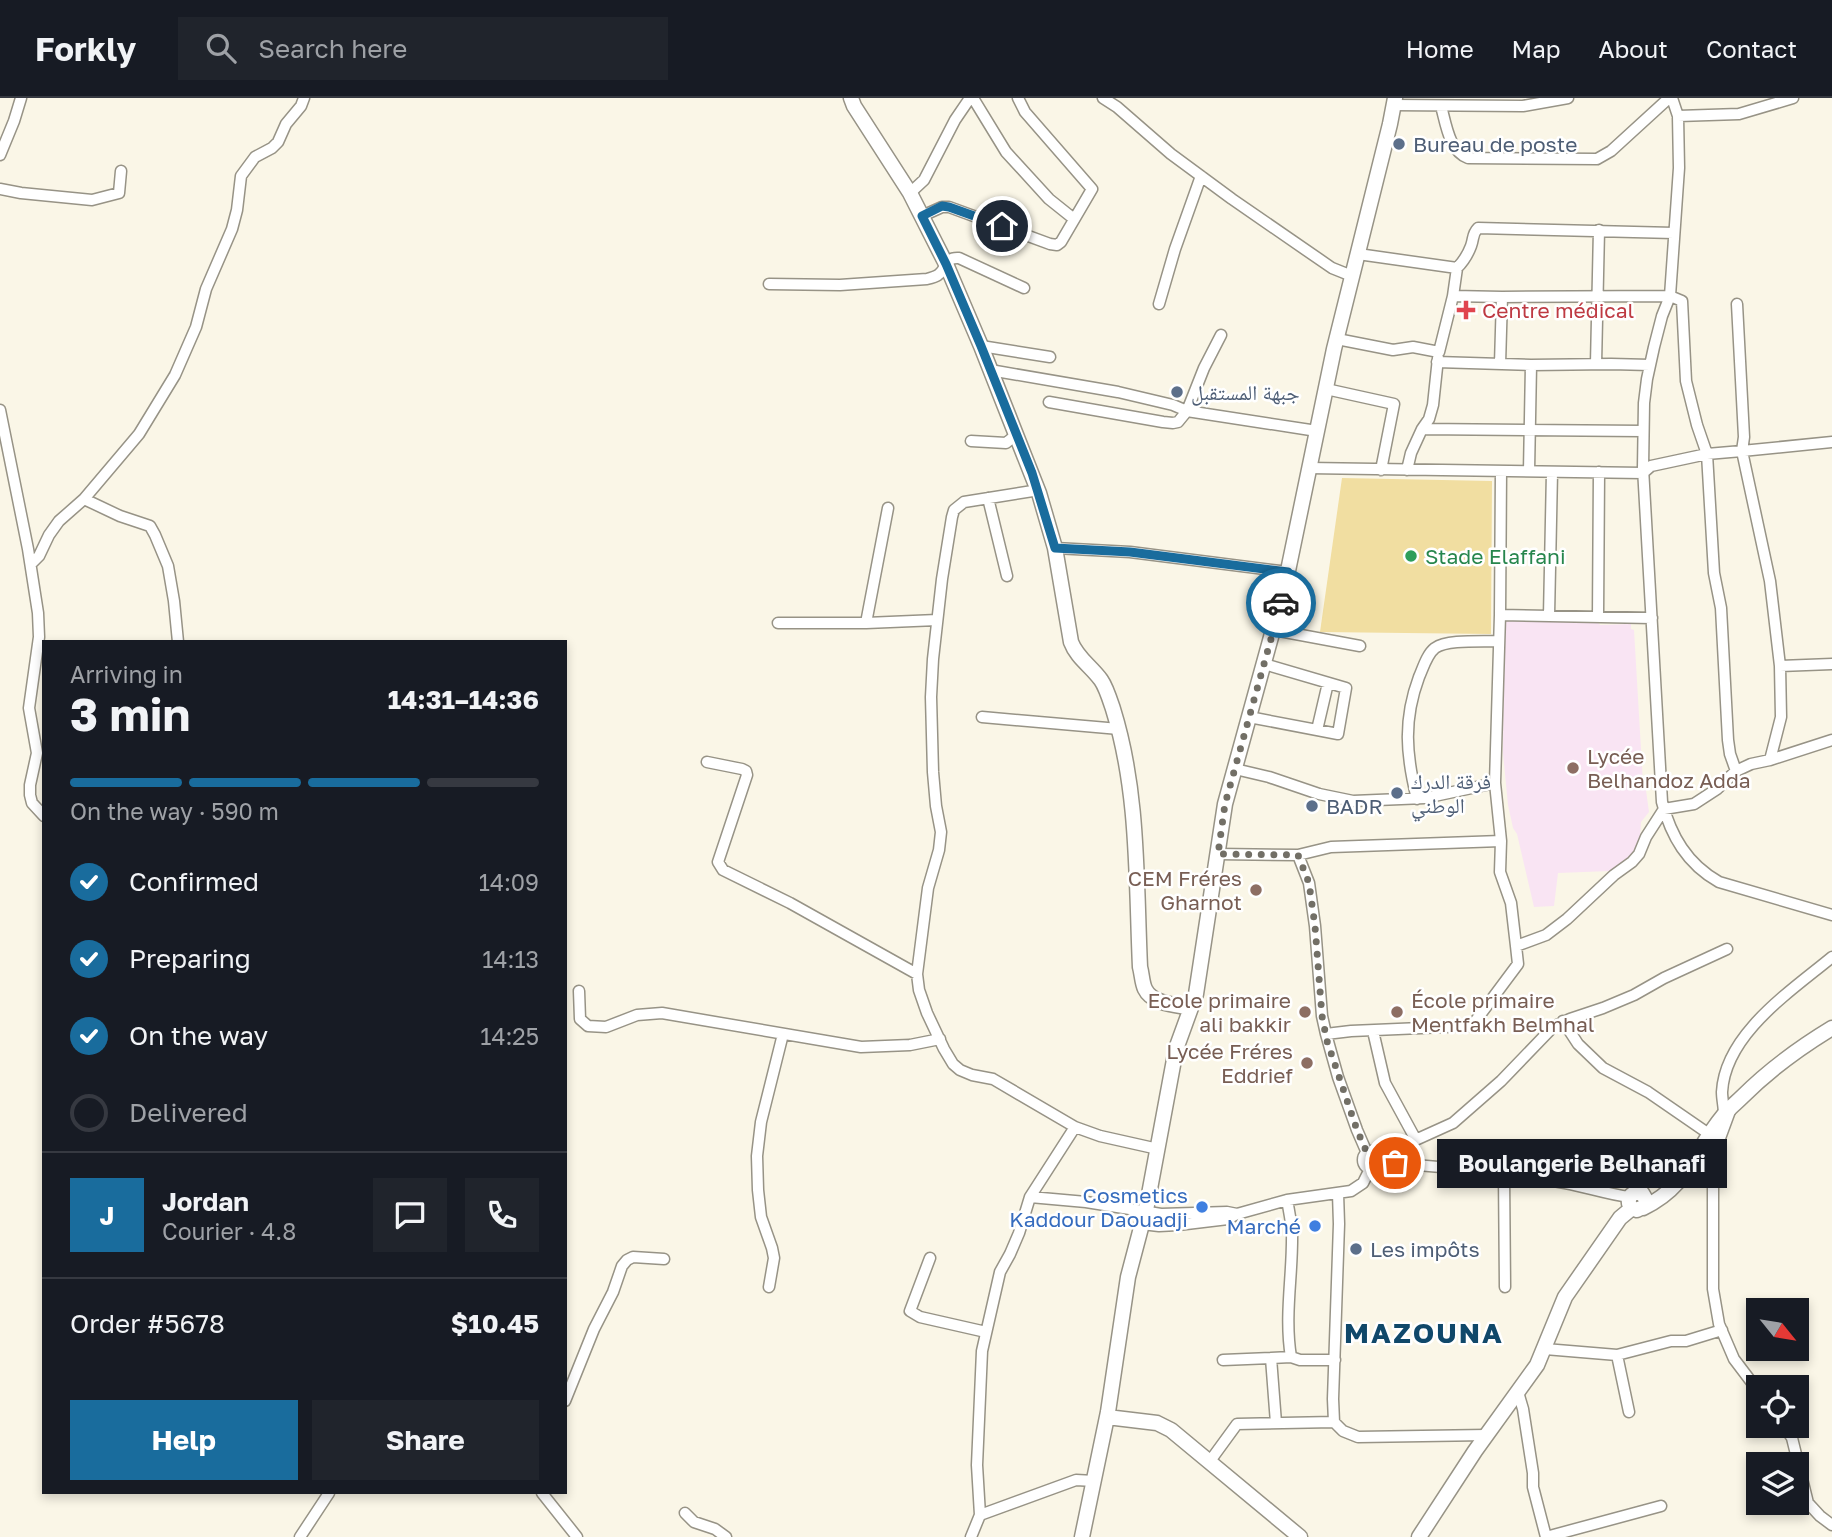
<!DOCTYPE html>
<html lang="en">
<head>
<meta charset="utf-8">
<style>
	:root { --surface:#171b24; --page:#20242c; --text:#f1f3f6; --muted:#9ea1a6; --line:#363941; --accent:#196c9d }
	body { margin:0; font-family:"Golos Text","Noto Naskh Arabic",sans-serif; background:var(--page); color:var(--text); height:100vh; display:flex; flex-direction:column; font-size:26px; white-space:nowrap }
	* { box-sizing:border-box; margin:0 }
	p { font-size:23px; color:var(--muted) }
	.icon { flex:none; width:38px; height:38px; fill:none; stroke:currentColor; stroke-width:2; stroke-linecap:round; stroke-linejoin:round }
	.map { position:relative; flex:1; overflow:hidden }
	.details { position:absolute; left:42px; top:542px; width:525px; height:854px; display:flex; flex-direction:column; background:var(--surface); border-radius:0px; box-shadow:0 4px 10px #0003 }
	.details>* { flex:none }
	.needle { width:46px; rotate:120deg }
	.tools { position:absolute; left:1746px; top:1200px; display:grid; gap:14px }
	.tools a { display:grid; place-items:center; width:63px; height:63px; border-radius:0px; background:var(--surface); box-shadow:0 4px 10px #0003; font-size:35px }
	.pin { position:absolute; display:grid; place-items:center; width:60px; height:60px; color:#fff; margin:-30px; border:4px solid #fff; border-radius:50%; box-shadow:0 2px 7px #0007 }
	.courier { position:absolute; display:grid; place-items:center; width:70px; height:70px; margin:-35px; border:5px solid #196c9d; border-radius:50%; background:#fff; color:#222; box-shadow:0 2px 9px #0007 }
	.bubble { position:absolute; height:49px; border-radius:0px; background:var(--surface); box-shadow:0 4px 10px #0003; font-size:23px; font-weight:700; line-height:49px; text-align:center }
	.head em { font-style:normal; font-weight:700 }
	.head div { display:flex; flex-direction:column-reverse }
	.head { display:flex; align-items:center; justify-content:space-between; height:119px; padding:0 28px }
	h1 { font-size:46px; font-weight:700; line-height:52px }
	.bar { display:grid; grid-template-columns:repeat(4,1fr); gap:10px 7px; align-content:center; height:84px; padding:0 28px }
	.bar i { height:9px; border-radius:5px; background:var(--line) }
	.bar .selected { background:var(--accent) }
	.bar p { grid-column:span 4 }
	.line { display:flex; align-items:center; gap:18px; padding:0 28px; border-top:2px solid var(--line) }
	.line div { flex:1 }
	.round { display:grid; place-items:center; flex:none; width:74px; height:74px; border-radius:0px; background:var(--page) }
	ol { padding:0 28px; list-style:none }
	li { display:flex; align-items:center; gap:21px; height:77px }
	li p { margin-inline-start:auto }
	li .icon { padding:7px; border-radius:50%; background:var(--accent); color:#fff; stroke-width:4 }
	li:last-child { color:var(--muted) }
	li i { width:38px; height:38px; border:4px solid var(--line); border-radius:50% }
	.cta { display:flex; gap:14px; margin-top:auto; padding:14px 28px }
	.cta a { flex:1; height:80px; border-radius:0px; background:var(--accent); color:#fff; font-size:28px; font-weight:700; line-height:80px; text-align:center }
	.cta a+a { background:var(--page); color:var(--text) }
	header { display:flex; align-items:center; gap:42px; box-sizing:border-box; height:98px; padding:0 35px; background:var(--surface); border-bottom:2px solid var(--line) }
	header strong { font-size:33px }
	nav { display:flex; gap:38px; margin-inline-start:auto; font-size:24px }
	.search { width:490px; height:63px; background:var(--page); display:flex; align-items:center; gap:18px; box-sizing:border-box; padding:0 24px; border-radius:0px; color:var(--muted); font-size:26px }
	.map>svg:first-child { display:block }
	.education { fill:#f9e4f3 }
	.green { fill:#f1dea1 }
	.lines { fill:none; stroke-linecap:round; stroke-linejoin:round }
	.minor-casing { stroke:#979386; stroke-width:13 }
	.major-casing { stroke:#979386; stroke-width:17 }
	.minor { stroke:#fff; stroke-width:10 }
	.major { stroke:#fff; stroke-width:14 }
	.done { stroke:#726f66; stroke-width:7; stroke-dasharray:0 12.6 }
	.route { stroke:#196c9d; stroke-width:9 }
	.service-dot { fill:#5c6f8a; stroke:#fff; stroke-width:2.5 }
	.health-dot { fill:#e0444e; stroke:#fff; stroke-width:2.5 }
	.leisure-dot { fill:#2e9e5b; stroke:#fff; stroke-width:2.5 }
	.education-dot { fill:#8d6e63; stroke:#fff; stroke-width:2.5 }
	.shop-dot { fill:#3f7fe0; stroke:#fff; stroke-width:2.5 }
	.labels { text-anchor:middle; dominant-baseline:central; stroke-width:5; stroke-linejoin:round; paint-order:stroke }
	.service-label { font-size:21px; fill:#4e5e75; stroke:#fff; text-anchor:start }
	.health-label { font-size:21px; fill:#be3a42; stroke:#fff; text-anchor:start }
	.leisure-label { font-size:21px; fill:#27864d; stroke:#fff; text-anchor:start }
	.education-label { font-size:21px; fill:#785e54; stroke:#fff; text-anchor:end }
	.shop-label { font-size:21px; fill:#366cbe; stroke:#fff; text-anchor:end }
	.district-label { font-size:28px; font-weight:bold; letter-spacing:2px; fill:#10486a; stroke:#fff }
</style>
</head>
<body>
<header>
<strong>Forkly</strong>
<div class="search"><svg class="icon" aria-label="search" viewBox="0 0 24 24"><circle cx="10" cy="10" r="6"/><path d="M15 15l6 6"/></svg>Search here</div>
<nav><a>Home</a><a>Map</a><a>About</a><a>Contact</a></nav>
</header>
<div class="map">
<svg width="1832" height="1439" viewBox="0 0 1832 1439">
	<rect width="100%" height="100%" fill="#faf6e7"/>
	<path class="education" d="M 1504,520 L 1595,521 L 1600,527 L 1631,526 L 1631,531 L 1634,532 L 1643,685 L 1645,685 L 1649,714 L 1641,724 L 1640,740 L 1630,761 L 1610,773 L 1558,775 L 1554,808 L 1534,809 L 1517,736 L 1513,730 L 1508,707 L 1503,655 Z"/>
	<path class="green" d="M 1342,380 L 1492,383 L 1491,536 L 1320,534 Z"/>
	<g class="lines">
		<g class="minor-casing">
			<path id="minor" d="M 973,0 L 1006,54 L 1049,101 L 1074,121
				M 1103,0 L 1117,9 L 1171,56 L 1232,101 L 1332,170 L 1352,178
				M 1672,0 L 1678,18 L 1679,70 L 1670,198 L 1662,218 L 1654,249 L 1647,281 L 1644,305 L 1643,370 L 1662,704 C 1671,738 1687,766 1719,784 L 1832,817
				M 1393,7 L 1523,8 L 1568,0
				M 1441,8 C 1446,26 1449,53 1468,60 L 1597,61 L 1611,53 L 1669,0
				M 1678,18 L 1739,16 L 1793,0
				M 0,57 L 14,23 L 21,0
				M 0,91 L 21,95 L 92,102 L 119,95 L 121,73
				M 910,95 L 924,82 L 955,22 L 970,0
				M 922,118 L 942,109 L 949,109 L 1050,146 L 1057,147 L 1061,144 L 1092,91 L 1025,14 L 1018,0
				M 1358,156 L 1457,170 C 1463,164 1468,156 1471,148 C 1474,140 1472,136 1478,130 L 1674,135
				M 769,186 L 840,187 L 927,181 C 931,180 935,179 938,177 C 948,170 944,159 959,160 L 1024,190
				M 1159,206 L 1175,151 L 1201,78
				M 1337,241 L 1393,252 L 1413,249 L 1439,254 L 1453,198
				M 981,248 L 1050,259
				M 1437,264 L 1531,267 L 1611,266 L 1650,267
				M 1500,266 L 1502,199
				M 1596,266 L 1599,132
				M 990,272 L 1118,294 L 1173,307 L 1187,313 L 1317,333
				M 1326,291 L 1394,306 L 1381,372
				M 1049,304 L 1163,324 L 1173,325 L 1178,324 L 1187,313 L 1204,270 L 1221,237
				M 0,312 L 28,451 L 38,515 L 39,539 L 29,610 L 37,655 L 30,687 L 30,697 L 32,705 L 44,718
				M 1422,331 L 1643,333
				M 971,343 L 1006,345 L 1016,337
				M 1308,370 L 1643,375 L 1651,368 L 1707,356 L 1742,353 L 1744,339 L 1737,206
				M 1407,372 L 1411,355 L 1422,331 L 1429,321 L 1433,307 L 1438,260
				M 1529,373 L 1531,267
				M 1039,392 L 964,404 L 954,412 L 952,419 L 942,481 L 933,561 L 931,599 L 933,674 L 936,708 L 941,734 L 939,752 L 928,790 L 917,876 L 919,892 L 927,915 L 944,951 L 953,966 L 960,972 L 972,977 L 993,981 L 1075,1029
				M 988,400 L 1007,478
				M 84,401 L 120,418 L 150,428 L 155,437 L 168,468 L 174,503 L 178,544
				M 1055,450 L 1130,454 L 1288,474
				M 31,466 L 39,458 L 49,437 L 59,423 L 84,401 L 139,336 L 175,277 L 196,229 L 206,191 L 232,131 L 237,112 L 241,78 L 255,59 L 272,50 L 278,44 L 286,26 L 301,8 L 304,0
				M 1500,517 L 1652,520
				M 1549,518 L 1552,374
				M 1598,519 L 1599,374
				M 778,525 L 866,525 L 937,522
				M 866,525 L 888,410
				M 1274,532 L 1360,548
				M 1780,568 L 1832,566
				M 982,619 L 1119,631
				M 1249,619 L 1338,636 L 1346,590 L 1264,566
				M 1317,632 L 1328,585
				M 1770,662 L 1832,642
				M 707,664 L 742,671 L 746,673 L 747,677 L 718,764 L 723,772 L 790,805 L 917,876
				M 1235,671 L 1269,679 L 1319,696 L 1353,703 L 1425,700 L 1495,685
				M 1736,673 L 1751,666 L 1770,662 L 1781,619 L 1780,568 L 1770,483 L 1742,353 L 1832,344
				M 1417,701 C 1406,657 1403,622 1419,579 C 1423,570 1427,556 1435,550 C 1448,541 1483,544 1499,543
				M 1501,743 L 1500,774 L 1511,805 L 1516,848
				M 1218,756 L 1298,757 L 1331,749 L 1501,743 L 1495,685 L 1500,517 L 1501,373
				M 1298,757 L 1309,785 L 1315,828 L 1322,918 L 1326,936 L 1338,979 L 1357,1032 L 1367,1055
				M 579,893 L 580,921 L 588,928 L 606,929 L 637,917 L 662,915 L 861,949 L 910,947 L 940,941
				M 1563,923 L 1578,946 L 1603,970 L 1648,994 L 1709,1036
				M 1373,933 L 1385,985 L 1416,1042
				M 1326,936 L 1351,933 L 1468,928 L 1474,925 L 1518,866 L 1516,848 L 1546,837 L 1567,821 L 1614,777 L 1632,764 L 1639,756 L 1646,739 L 1664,711 L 1694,706 L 1717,691 L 1736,673 L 1730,656 L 1728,642 L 1721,510 L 1714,475 L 1707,356 L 1697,327 L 1686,283 L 1682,203 L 1670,198 L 1502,199 L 1453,198 L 1457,170
				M 1730,1013 L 1716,1051 L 1713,1081 L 1713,1191 L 1719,1226 L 1734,1261 L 1759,1294
				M 1724,1016 C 1724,1009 1722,1001 1722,994 C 1725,936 1791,893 1832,859
				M1363 1062a9 9 0 1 1 18 0a9 9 0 1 1-18 0Z
				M 1380,1058 L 1453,1025 L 1501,983 L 1553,929 L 1570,921 L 1603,910 L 1634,897 L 1664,880 L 1727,851
				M 1381,1064 C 1442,1069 1505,1074 1565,1085 C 1587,1089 1607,1096 1629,1099
				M 1504,1076 L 1505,1189
				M 1338,1095 L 1339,1126 L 1333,1301 L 1334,1324 L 1343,1333 L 1358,1339 L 1487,1337
				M 1030,1099 L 1086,1104 L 1161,1116 L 1227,1114 L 1237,1116
				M 1287,1102 C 1289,1112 1291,1123 1292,1134 C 1293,1176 1284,1217 1291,1259 L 1300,1262 L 1335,1262
				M 1142,1126 L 1159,1128 L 1178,1127 L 1228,1121 L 1237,1116 L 1287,1102 L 1351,1093 L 1363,1085 L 1370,1071
				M 930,1160 L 910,1213 L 920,1219 L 986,1234
				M 769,1189 L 774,1160 L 772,1150 L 761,1119 L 758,1092 L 757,1058 L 761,1024 L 783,936
				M 1545,1251 L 1617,1257 L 1671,1243 L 1686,1243 L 1722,1232
				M 1617,1257 L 1629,1314
				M 1223,1262 L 1271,1260
				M 1518,1294 L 1523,1311 L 1533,1375 L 1533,1389 L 1546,1439
				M 565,1303 L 594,1231 L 613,1194 L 622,1168 L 627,1162 L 633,1159 L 664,1161
				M 1276,1325 L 1271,1260 L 1291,1259
				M 1784,1328 L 1792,1340 L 1808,1405 L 1820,1418 L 1832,1427
				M 1210,1363 L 1237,1326 L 1334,1324
				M 1094,1383 L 1076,1382 L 980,1417 L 977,1367 L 982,1253 L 1000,1174 L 1010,1156 L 1019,1135 L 1030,1099 L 1075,1029 L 1100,1038 L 1158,1051
				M 542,1395 L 577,1439
				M 685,1415 L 694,1424 L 715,1431 L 726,1439
				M 300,1439 L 329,1395
				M 971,1439 L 980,1417
				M 1546,1439 L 1661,1408"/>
		</g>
		<g class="major-casing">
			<path id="major" d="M 851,0 L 854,8 L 910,95 L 946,166 L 981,248 L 1039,395 L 1055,450 L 1071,544 C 1077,560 1091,568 1101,582 C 1106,589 1110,602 1113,611 C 1139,694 1136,783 1140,869 C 1142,876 1142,885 1145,891 C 1152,906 1177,907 1191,910
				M 1643,1110 C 1689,1088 1693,1054 1723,1018 C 1728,1011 1736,1005 1742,999 C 1770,971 1799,950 1832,930
				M 1107,1319 L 1157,1325 L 1171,1332 L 1300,1439
				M 1082,1439 L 1108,1314 L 1128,1179 L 1147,1107 L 1176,951 L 1196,896 L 1225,706 L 1284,492 L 1334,251 L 1390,26 L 1395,0
				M 1419,1439 L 1475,1353 L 1537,1267 L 1565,1199 L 1620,1120 L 1632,1110 L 1637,1112 L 1645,1108 L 1646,1102 L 1642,1095 L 1634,1095 C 1628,1099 1627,1105 1632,1110"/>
		</g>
		<use href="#minor" class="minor"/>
		<use href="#major" class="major"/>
	</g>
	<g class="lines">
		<path class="done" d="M 1281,505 L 1225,706 L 1218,756 L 1298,757 L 1309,785 L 1315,828 L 1322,918 L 1327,943 L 1357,1032 L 1367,1055 L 1376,1054 L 1380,1058 L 1381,1064 L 1395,1065"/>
		<path class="route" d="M 1002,128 L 949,109 L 942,108 L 922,118 L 946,166 L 981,248 L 1032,375 L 1055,450 L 1130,454 L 1288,474 L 1281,505"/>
	</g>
	<g class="service-dot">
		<circle cx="1399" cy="46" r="7"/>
		<circle cx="1177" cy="294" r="7"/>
		<circle cx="1397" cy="695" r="7"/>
		<circle cx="1312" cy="708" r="7"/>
		<circle cx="1356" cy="1151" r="7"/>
	</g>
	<path class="health-dot" d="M1462.5 201.5h7v7h7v7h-7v7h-7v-7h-7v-7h7z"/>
	<circle class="leisure-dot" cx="1411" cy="458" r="7"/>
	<g class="education-dot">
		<circle cx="1573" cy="670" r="7"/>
		<circle cx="1256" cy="792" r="7"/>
		<circle cx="1305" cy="914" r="7"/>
		<circle cx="1397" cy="914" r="7"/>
		<circle cx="1307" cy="965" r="7"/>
	</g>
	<g class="shop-dot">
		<circle cx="1202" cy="1109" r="7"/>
		<circle cx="1315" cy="1128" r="7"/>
	</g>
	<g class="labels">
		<g class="service-label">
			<text x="1413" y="46">Bureau de poste</text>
			<text x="1191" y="294">جبهة المستقبل</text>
			<text x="1411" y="683">فرقة الدرك<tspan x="1411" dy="24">الوطني</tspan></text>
			<text x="1326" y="708">BADR</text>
			<text x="1370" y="1151">Les impôts</text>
		</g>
		<g class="health-label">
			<text x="1482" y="212">Centre médical</text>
		</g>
		<g class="leisure-label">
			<text x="1425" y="458">Stade Elaffani</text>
		</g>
		<g class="education-label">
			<text x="1587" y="658" text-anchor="start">Lycée<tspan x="1587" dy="24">Belhandoz Adda</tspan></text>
			<text x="1242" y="780">CEM Fréres<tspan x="1242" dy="24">Gharnot</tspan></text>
			<text x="1291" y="902">Ecole primaire<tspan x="1291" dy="24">ali bakkir</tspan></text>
			<text x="1411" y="902" text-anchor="start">École primaire<tspan x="1411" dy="24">Mentfakh Belmhal</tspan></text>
			<text x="1293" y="953">Lycée Fréres<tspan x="1293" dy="24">Eddrief</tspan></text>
		</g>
		<g class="shop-label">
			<text x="1188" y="1097">Cosmetics<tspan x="1188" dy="24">Kaddour Daouadji</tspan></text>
			<text x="1301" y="1128">Marché</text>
		</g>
		<g class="district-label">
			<text x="1424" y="1234">MAZOUNA</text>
		</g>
	</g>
</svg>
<div class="tools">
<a><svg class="needle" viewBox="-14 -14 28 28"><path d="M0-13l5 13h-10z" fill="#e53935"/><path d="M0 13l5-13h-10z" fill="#9ea1a6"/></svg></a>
<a><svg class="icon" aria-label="locate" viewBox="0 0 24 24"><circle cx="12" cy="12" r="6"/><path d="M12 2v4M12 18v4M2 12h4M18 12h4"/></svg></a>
<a><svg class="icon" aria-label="layers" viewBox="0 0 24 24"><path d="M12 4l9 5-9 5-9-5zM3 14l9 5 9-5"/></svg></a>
</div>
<div class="pin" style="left:1395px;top:1065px;background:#ea580c"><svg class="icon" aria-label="bag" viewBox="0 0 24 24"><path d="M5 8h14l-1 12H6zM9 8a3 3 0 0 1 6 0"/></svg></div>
<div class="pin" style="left:1002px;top:128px;background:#1f2937"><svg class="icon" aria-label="home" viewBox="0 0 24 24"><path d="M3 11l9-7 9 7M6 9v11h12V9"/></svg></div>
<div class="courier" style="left:1281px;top:505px"><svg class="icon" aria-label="car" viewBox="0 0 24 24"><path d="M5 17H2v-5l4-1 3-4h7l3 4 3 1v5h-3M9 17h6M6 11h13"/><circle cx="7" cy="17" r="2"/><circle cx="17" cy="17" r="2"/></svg></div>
<div class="bubble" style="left:1437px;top:1041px;width:290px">Boulangerie Belhanafi</div>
<section class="details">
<div class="head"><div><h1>3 min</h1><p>Arriving in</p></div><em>14:31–14:36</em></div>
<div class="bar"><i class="selected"></i><i class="selected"></i><i class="selected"></i><i></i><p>On the way · 590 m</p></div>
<ol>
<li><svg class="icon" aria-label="check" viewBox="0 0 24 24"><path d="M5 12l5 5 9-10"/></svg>Confirmed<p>14:09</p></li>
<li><svg class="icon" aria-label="check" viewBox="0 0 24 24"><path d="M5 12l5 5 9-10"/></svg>Preparing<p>14:13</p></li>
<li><svg class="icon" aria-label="check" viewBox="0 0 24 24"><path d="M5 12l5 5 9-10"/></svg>On the way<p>14:25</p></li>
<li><i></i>Delivered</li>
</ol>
<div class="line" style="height:126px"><b class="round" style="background:var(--accent);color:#fff">J</b><div><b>Jordan</b><p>Courier · 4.8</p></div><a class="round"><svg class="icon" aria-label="chat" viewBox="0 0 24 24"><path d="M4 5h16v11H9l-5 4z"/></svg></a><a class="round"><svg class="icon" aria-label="phone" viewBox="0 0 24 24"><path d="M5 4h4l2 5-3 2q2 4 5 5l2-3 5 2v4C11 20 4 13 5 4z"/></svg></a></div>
<div class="line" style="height:91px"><div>Order #5678</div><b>$10.45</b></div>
<div class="cta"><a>Help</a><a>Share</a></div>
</section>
</div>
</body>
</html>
